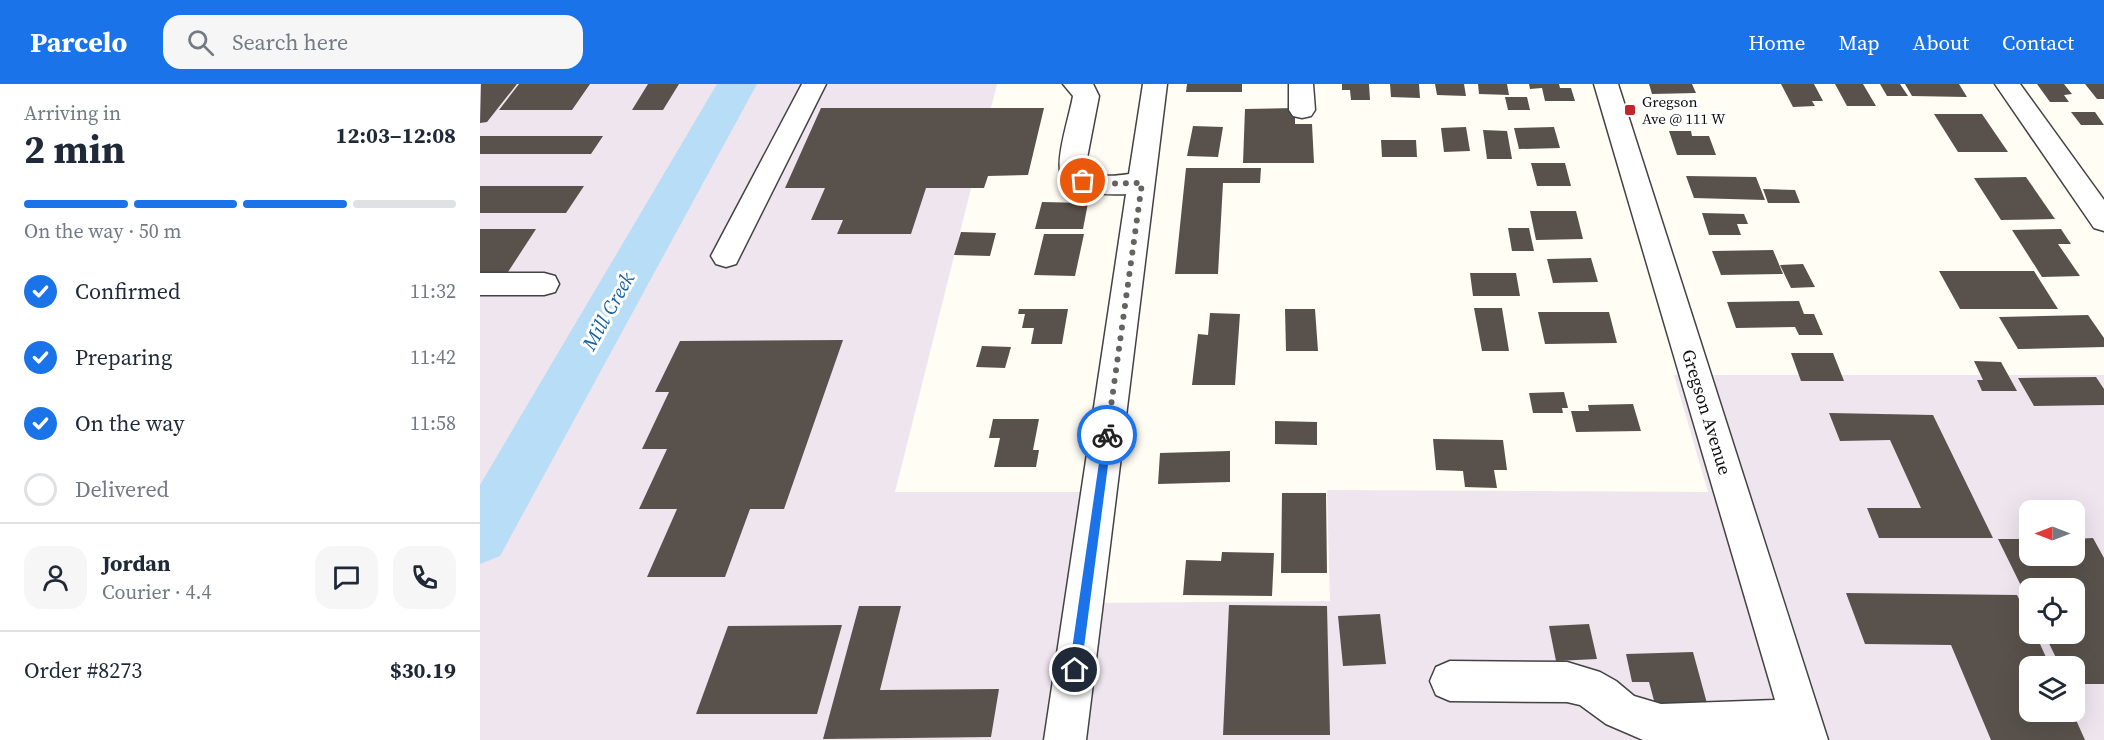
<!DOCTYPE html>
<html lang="en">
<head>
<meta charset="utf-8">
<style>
	:root { --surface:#fff; --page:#f6f6f7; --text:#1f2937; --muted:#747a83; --line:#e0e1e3; --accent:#1a73e8 }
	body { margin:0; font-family:"Source Serif 4",serif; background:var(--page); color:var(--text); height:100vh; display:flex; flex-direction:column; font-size:22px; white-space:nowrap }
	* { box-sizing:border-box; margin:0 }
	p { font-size:20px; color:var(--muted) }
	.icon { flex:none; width:33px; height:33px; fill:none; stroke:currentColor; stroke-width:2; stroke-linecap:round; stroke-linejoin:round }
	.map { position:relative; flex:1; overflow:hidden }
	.details { display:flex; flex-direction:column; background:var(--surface); width:480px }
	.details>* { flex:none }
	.needle { width:39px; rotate:270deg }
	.fabs { position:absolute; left:1539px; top:416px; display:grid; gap:12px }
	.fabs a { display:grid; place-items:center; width:66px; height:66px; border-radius:12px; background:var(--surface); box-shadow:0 6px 24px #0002; font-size:30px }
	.pin { position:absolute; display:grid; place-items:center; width:51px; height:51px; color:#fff; margin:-26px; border:3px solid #fff; border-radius:50%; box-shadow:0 2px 6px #0007 }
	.courier { position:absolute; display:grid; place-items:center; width:60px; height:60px; margin:-30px; border:4px solid #1a73e8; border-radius:50%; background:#fff; color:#222; box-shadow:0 2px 8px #0007 }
	.summary em { font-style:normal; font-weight:700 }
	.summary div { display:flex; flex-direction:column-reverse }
	.summary { display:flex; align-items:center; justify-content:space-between; height:102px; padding:0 24px }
	h1 { font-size:39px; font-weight:700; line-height:45px }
	.bar { display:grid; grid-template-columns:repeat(4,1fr); gap:9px 6px; align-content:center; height:72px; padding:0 24px }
	.bar i { height:8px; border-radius:4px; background:var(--line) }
	.bar .on { background:var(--accent) }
	.bar p { grid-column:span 4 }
	.line { display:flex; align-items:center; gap:15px; padding:0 24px; border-top:2px solid var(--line) }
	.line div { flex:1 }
	.round { display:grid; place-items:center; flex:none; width:63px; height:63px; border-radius:18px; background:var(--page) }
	ol { padding:0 24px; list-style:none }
	li { display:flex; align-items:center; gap:18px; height:66px }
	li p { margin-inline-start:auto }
	li .icon { padding:6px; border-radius:50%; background:var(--accent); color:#fff; stroke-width:4 }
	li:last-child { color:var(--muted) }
	li i { width:33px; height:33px; border:3px solid var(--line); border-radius:50% }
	header { display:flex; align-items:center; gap:36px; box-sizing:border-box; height:84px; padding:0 30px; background:var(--accent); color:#fff }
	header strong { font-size:28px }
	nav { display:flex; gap:33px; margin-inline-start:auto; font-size:21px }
	.search { width:420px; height:54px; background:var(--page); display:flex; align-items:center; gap:15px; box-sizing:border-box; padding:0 21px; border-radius:18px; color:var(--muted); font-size:22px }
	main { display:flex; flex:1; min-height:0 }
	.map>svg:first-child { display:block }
	.industrial { fill:#eee5ee; fill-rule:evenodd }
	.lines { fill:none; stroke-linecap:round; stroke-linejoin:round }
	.river { fill:#b8ddf7; fill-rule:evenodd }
	.building { fill:#59524c }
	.minor-casing { stroke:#434343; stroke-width:3 }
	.minor { fill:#fff; fill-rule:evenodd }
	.route { fill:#1a73e8 }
	.done { stroke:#646360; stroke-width:6; stroke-dasharray:0 10.8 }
	.poi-dot { fill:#c32628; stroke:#fff; stroke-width:2 }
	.labels { text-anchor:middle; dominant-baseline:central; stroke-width:6; stroke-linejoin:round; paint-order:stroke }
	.far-poi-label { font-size:15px; fill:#101010; stroke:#fff; text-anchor:start }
	.street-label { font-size:18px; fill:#101010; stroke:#fff }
	.water-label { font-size:20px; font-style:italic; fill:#1762a5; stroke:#fff }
</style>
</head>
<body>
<header>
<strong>Parcelo</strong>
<div class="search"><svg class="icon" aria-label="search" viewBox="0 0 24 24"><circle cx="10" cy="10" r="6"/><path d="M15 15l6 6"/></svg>Search here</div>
<nav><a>Home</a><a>Map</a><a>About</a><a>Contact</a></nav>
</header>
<main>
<section class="details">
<div class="summary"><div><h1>2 min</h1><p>Arriving in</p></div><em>12:03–12:08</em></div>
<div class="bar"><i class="on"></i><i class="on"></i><i class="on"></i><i></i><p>On the way · 50 m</p></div>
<ol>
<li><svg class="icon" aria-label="check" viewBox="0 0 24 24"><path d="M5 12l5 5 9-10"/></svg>Confirmed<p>11:32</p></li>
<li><svg class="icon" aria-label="check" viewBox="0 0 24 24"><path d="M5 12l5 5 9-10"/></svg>Preparing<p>11:42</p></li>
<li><svg class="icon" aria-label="check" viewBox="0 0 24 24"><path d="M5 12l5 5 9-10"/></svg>On the way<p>11:58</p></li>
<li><i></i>Delivered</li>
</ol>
<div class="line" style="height:108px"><a class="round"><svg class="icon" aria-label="person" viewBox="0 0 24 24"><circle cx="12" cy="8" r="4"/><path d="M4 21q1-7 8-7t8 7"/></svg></a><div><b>Jordan</b><p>Courier · 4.4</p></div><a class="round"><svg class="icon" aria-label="chat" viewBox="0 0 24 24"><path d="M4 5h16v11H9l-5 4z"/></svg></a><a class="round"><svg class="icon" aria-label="phone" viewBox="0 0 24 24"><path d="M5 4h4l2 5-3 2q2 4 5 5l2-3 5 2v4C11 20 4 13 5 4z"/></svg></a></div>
<div class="line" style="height:78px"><div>Order #8273</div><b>$30.19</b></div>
</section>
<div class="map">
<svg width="1624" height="656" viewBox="0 0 1624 656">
	<rect width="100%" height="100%" fill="#fffdf4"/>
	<path class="industrial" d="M 0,0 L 517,0 L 415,408 L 624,408 L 612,519 L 850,517 L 847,406 L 1228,408 L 1194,291 L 1624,291 L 1624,656 L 0,656 ZM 1550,426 L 1594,426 L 1594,471 L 1550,471 ZM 1550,504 L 1594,504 L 1594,549 L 1550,549 ZM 1550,582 L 1594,582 L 1594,627 L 1550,627 Z"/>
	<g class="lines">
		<path class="river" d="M 237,0 L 277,0 L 20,472 L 0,480 L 0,401 Z"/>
	</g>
	<path class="building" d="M 1,0 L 37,0 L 7,38 L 0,39 Z
		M 39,0 L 110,0 L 92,26 L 19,26 Z
		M 168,0 L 199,0 L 183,26 L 152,26 Z
		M 707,0 L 762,0 L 762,8 L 706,8 Z
		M 862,0 L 889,0 L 890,16 L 871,16 L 870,6 L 862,6 Z
		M 910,0 L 939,0 L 940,14 L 911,13 Z
		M 955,0 L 984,0 L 986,12 L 957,11 Z
		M 998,0 L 1027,0 L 1029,11 L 999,10 Z
		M 1049,0 L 1079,0 L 1080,4 L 1091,4 L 1095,17 L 1065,17 L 1062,4 L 1050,5 Z
		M 1169,0 L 1212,0 L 1216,9 L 1172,10 Z
		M 1301,0 L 1334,0 L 1343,17 L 1332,17 L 1335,22 L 1313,23 Z
		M 1355,0 L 1383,0 L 1396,22 L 1367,22 Z
		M 1400,0 L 1420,0 L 1428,12 L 1407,12 Z
		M 1425,0 L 1479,0 L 1487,13 L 1432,12 Z
		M 1557,0 L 1584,0 L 1592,10 L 1584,11 L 1589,18 L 1570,18 Z
		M 1605,0 L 1624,0 L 1624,15 L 1617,15 Z
		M 1025,13 L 1047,13 L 1050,26 L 1028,26 Z
		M 341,24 L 564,24 L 548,91 L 508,92 L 504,104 L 446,104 L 431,150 L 357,150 L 363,136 L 331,136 L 345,104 L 305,104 Z
		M 815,24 L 815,40 L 832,40 L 834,79 L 763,79 L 765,25 Z
		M 1591,28 L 1615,28 L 1624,41 L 1601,41 Z
		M 1454,30 L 1502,30 L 1528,68 L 1478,68 Z
		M 713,42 L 743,43 L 738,73 L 707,72 Z
		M 986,43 L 990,67 L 964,68 L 961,44 Z
		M 1074,43 L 1080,64 L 1039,65 L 1034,44 Z
		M 1003,46 L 1027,47 L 1032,75 L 1007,75 Z
		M 1189,47 L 1211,47 L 1212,52 L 1229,52 L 1236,71 L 1197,71 Z
		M 0,52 L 123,52 L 111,70 L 0,70 Z
		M 901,56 L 936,56 L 937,73 L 902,73 Z
		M 1051,79 L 1085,79 L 1091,102 L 1057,102 Z
		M 706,84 L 781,84 L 780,99 L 743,99 L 738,190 L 695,190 Z
		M 1206,92 L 1276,93 L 1285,116 L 1214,114 Z
		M 1546,93 L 1575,135 L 1521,136 L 1494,94 Z
		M 0,102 L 104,102 L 86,129 L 0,129 Z
		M 1283,105 L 1315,106 L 1320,119 L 1288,119 Z
		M 562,118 L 608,119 L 603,145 L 555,145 Z
		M 1050,127 L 1096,127 L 1103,155 L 1056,156 Z
		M 1222,129 L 1264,130 L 1268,140 L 1257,140 L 1261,151 L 1229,151 Z
		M 1028,144 L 1049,144 L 1054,167 L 1032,167 Z
		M 0,145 L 56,145 L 28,188 L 0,188 Z
		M 1581,145 L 1591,160 L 1578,160 L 1600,192 L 1562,193 L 1532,146 Z
		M 481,148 L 516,149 L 510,172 L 474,171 Z
		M 564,150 L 604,150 L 595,192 L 554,191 Z
		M 1293,166 L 1303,190 L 1241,191 L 1232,167 Z
		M 1111,174 L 1118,198 L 1073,199 L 1067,175 Z
		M 1323,180 L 1335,203 L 1311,204 L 1300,181 Z
		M 1459,187 L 1554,187 L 1578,225 L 1480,225 Z
		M 990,189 L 1036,189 L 1040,212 L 993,212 Z
		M 1319,217 L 1324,230 L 1334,230 L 1343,251 L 1319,251 L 1315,243 L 1256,244 L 1247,218 Z
		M 994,224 L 1022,224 L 1029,267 L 1002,267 Z
		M 539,225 L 588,225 L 582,260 L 551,260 L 554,244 L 542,244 L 545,230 L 538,230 Z
		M 805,225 L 835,225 L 838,267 L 806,267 Z
		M 1058,228 L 1129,228 L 1137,259 L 1065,260 Z
		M 730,229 L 760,230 L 755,301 L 712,301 L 718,250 L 728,251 Z
		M 1608,231 L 1624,254 L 1624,263 L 1538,265 L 1519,233 Z
		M 363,256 L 304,425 L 270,425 L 245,493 L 167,493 L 197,425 L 159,425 L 187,365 L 162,365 L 189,308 L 175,308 L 200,257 Z
		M 502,262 L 531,263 L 525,284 L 496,283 Z
		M 1311,269 L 1353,269 L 1364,297 L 1321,297 Z
		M 1494,277 L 1521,278 L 1537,307 L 1502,307 L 1497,296 L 1503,296 Z
		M 1616,293 L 1624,305 L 1624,321 L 1554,322 L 1538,294 Z
		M 1084,308 L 1088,324 L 1082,324 L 1083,329 L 1053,329 L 1049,309 Z
		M 1153,320 L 1161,347 L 1096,348 L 1091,327 L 1109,327 L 1108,321 Z
		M 1349,329 L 1453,331 L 1513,454 L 1399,454 L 1387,424 L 1441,424 L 1410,356 L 1360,357 Z
		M 513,335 L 559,335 L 553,366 L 559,366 L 556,383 L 514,383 L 520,354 L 509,354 Z
		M 795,337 L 837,338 L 837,361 L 795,360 Z
		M 953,355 L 1023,356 L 1027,386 L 1014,386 L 1017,404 L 985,403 L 983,387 L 956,386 Z
		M 750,367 L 750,398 L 678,400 L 680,369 Z
		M 802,409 L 846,409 L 847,489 L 801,489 Z
		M 1613,454 L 1624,474 L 1624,600 L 1594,600 L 1594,582 L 1580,582 L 1564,549 L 1594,549 L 1594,504 L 1550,504 L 1550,520 L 1518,455 L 1550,455 L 1550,471 L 1594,471 L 1594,455 Z
		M 742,468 L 794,469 L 792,512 L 703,511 L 706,476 L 741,477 Z
		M 1366,509 L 1537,511 L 1550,537 L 1550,549 L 1555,549 L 1570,582 L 1550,582 L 1550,627 L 1592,627 L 1605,656 L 1511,656 L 1471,561 L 1385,560 Z
		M 749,521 L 847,522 L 850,651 L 743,651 Z
		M 379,522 L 421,522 L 400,606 L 519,605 L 511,653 L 343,655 Z
		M 900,530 L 906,580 L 863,582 L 858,532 Z
		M 1109,540 L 1117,575 L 1076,577 L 1069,542 Z
		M 362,541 L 337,630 L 216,630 L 248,542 Z
		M 1213,568 L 1228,623 L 1176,624 L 1169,598 L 1152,598 L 1146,570 Z"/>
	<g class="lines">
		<g class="minor-casing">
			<path id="minor" d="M 322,0 L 346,0 L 256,180 L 246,183 L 236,180 L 231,172 Z
				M 583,0 L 613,0 L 619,12 L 607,74 L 608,86 C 620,94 635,92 649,90 L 663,0 L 687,0 L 606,656 L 564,656 L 646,110 C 630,111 588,111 581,91 C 575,75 590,30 593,12 Z
				M 809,0 L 833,0 L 835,26 L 831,32 L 822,34 L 813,32 L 809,26 Z
				M 1114,0 L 1138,0 L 1348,656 L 1163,656 L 1126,640 L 1100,621 L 1087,618 L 970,617 L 956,611 L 950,597 L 956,583 L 970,577 L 1087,578 L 1120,588 L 1136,597 L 1154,612 L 1181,620 L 1295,616 Z
				M 1515,0 L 1540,0 L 1624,116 L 1624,147 L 1614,144 Z
				M 0,189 L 64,189 L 75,192 L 79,200 L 75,208 L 64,211 L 0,211 Z"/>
		</g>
		<use href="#minor" class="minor"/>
	</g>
	<path class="route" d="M 627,347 L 632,351 L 601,586 L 595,592 L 589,586 L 623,351 Z"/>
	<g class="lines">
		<path class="done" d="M 603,97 L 616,100 L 662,99 L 627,351"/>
	</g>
	<rect class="poi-dot" x="1144" y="20" width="12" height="12" rx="3"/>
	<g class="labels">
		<g class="far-poi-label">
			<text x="1162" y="17">Gregson<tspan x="1162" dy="17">Ave @ 111 W</tspan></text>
		</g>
		<g class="street-label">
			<text transform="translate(1227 328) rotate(73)">Gregson Avenue</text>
		</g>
		<g class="water-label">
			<text transform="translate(128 227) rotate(-61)">Mill Creek</text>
		</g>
	</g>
</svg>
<div class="fabs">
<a><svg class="needle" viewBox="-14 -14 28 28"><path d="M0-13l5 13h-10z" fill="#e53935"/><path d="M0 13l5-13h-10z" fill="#747a83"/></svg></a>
<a><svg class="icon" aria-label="locate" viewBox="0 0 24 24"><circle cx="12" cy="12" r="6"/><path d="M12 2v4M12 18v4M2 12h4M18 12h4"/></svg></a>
<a><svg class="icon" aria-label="layers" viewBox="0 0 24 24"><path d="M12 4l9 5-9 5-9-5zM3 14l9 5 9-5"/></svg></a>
</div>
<div class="pin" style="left:603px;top:97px;background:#ea580c"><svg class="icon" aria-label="bag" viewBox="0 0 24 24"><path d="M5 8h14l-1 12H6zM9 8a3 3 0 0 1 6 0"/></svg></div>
<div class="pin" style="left:595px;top:586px;background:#1f2937"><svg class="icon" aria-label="home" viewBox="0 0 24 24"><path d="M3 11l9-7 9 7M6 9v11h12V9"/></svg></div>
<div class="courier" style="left:627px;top:351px"><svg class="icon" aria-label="bike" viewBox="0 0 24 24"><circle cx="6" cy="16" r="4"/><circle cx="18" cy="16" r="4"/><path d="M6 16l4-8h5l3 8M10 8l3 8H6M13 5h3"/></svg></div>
</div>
</main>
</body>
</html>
